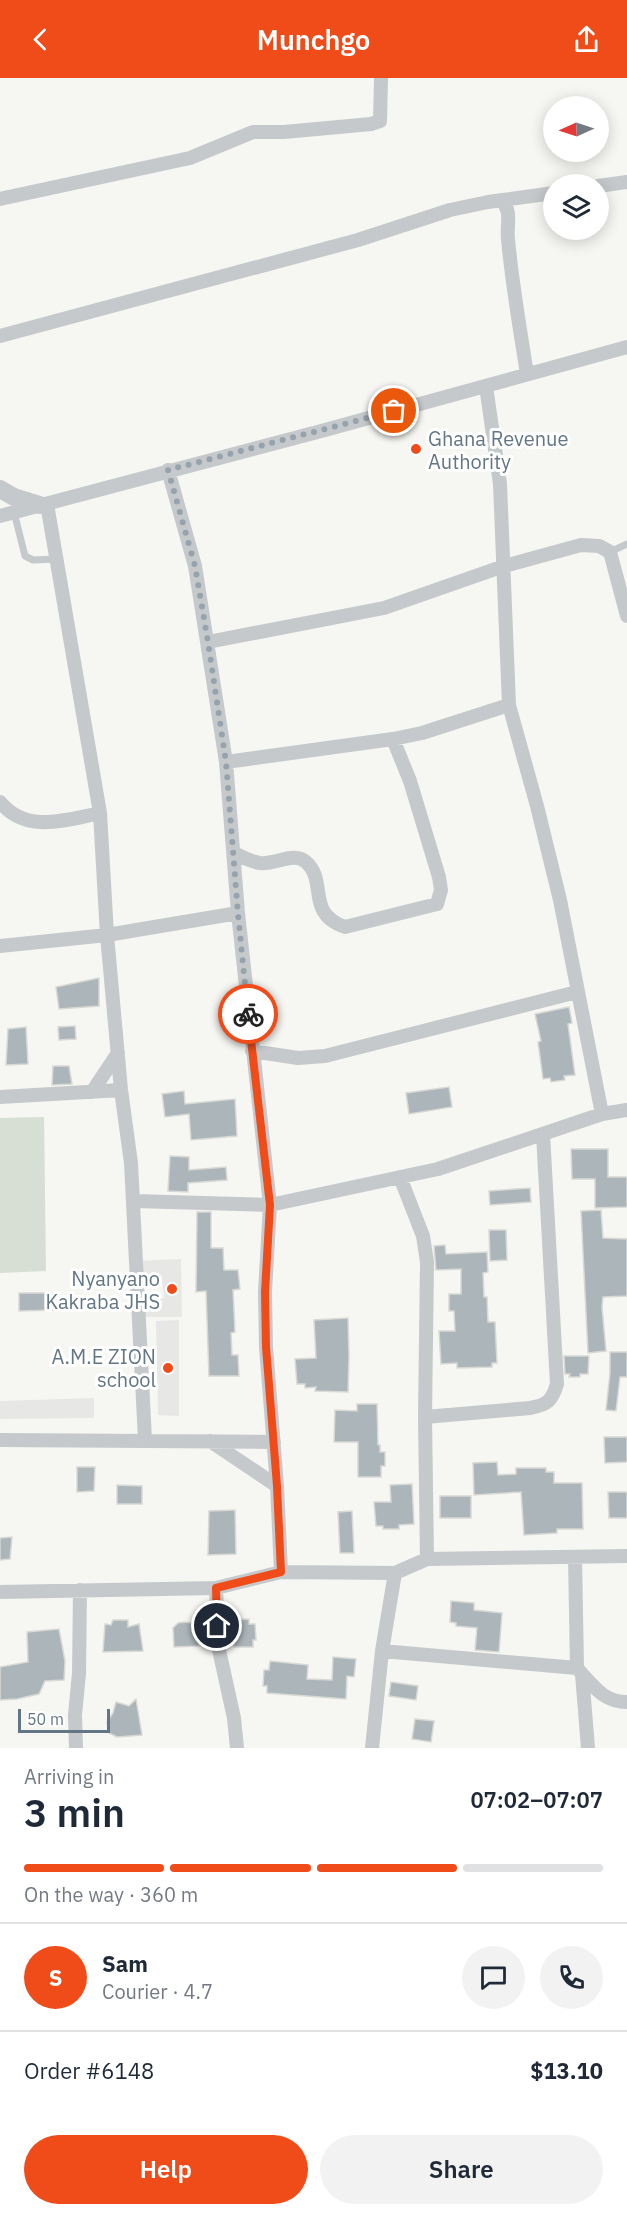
<!DOCTYPE html>
<html lang="en">
<head>
<meta charset="utf-8">
<style>
	:root { --surface:#fff; --page:#f2f2f3; --text:#1f2937; --muted:#747a83; --line:#e0e1e3; --accent:#ef4c1a }
	body { margin:0; font-family:"IBM Plex Sans",sans-serif; background:var(--page); color:var(--text); height:100vh; display:flex; flex-direction:column; font-size:22px; white-space:nowrap }
	* { box-sizing:border-box; margin:0 }
	p { font-size:20px; color:var(--muted) }
	.icon { flex:none; width:33px; height:33px; fill:none; stroke:currentColor; stroke-width:2; stroke-linecap:round; stroke-linejoin:round }
	.map { position:relative; height:1670px; overflow:hidden }
	.sheet { display:flex; flex-direction:column; background:var(--surface); flex:1 }
	.sheet>* { flex:none }
	.needle { width:39px; rotate:267deg }
	.controls { position:absolute; left:543px; top:18px; display:grid; gap:12px }
	.controls a { display:grid; place-items:center; width:66px; height:66px; border-radius:50%; background:var(--surface); box-shadow:0 3px 15px #0003; font-size:30px }
	.scale { position:absolute; left:18px; bottom:15px; width:92px; box-sizing:border-box; padding-left:6px; border:3px solid #637686; border-top:0; font-size:16px; line-height:21px; white-space:nowrap; color:#637686; -webkit-text-stroke:4px #fff; paint-order:stroke }
	.pin { position:absolute; display:grid; place-items:center; width:51px; height:51px; color:#fff; margin:-26px; border:3px solid #fff; border-radius:50%; box-shadow:0 2px 6px #0007 }
	.courier { position:absolute; display:grid; place-items:center; width:60px; height:60px; margin:-30px; border:4px solid #ef4c1a; border-radius:50%; background:#fff; color:#222; box-shadow:0 2px 8px #0007 }
	.headline em { font-style:normal; font-weight:600 }
	.headline div { display:flex; flex-direction:column-reverse }
	.headline { display:flex; align-items:center; justify-content:space-between; height:102px; padding:0 24px }
	h1 { font-size:39px; font-weight:600; line-height:45px }
	.bar { display:grid; grid-template-columns:repeat(4,1fr); gap:9px 6px; align-content:center; height:72px; padding:0 24px }
	.bar i { height:8px; border-radius:4px; background:var(--line) }
	.bar .selected { background:var(--accent) }
	.bar p { grid-column:span 4 }
	.line { display:flex; align-items:center; gap:15px; padding:0 24px; border-top:2px solid var(--line) }
	.line div { flex:1 }
	.round { display:grid; place-items:center; flex:none; width:63px; height:63px; border-radius:32px; background:var(--page) }
	.primary-button { display:flex; gap:12px; margin-top:auto; padding:12px 24px }
	.primary-button a { flex:1; height:69px; border-radius:36px; background:var(--accent); color:#fff; font-size:24px; font-weight:600; line-height:69px; text-align:center }
	.primary-button a+a { background:var(--page); color:var(--text) }
	header { display:flex; justify-content:space-between; align-items:center; height:78px; padding:0 24px; background:var(--accent); color:#fff; font-size:27px; font-weight:600 }
	.map>svg:first-child { display:block }
	.built { fill:#e7e8e6 }
	.green { fill:#d7ded3 }
	.building { fill:#acb5ba; stroke:#d8d8d5; stroke-width:1.5 }
	.lines { fill:none; stroke-linecap:round; stroke-linejoin:round }
	.service { stroke:#c5c9cc; stroke-width:7 }
	.minor { stroke:#c5c9cc; stroke-width:14 }
	.tertiary { stroke:#c5c9cc; stroke-width:18 }
	.done { stroke:#96a3ac; stroke-width:6; stroke-dasharray:0 10.8 }
	.route { stroke:#ef4c1a; stroke-width:8 }
	.poi-dot { fill:#ef4c1a; stroke:#fff; stroke-width:2 }
	.labels { text-anchor:middle; dominant-baseline:central; stroke-width:6; stroke-linejoin:round; paint-order:stroke }
	.poi-label { font-size:20px; fill:#637686; stroke:#fff; text-anchor:end }
</style>
</head>
<body>
<header><svg class="icon" aria-label="back" viewBox="0 0 24 24"><path d="M15 5l-7 7 7 7"/></svg>Munchgo<svg class="icon" aria-label="share" viewBox="0 0 24 24"><path d="M12 15V3M7 8l5-5 5 5M5 13v7h14v-7"/></svg></header>
<div class="map">
<svg width="627" height="1670" viewBox="0 0 627 1670">
	<rect width="100%" height="100%" fill="#f6f6f2"/>
	<path class="built" d="M 181,1181 L 182,1239 L 137,1239 L 137,1221 L 164,1220 L 162,1201 L 135,1201 L 135,1183 Z
		M 179,1242 L 179,1338 L 158,1337 L 156,1243 Z
		M 94,1320 L 94,1340 L 0,1341 L 0,1323 Z"/>
	<path class="green" d="M 44,1039 L 46,1193 L 0,1195 L 0,1040 Z"/>
	<path class="building" d="M 99,900 L 99,928 L 59,931 L 56,909 Z
		M 569,929 L 572,945 L 568,946 L 575,997 L 564,998 L 565,1002 L 551,1004 L 550,1000 L 543,1001 L 538,964 L 541,963 L 535,936 Z
		M 75,948 L 76,961 L 59,962 L 58,949 Z
		M 26,949 L 28,986 L 6,987 L 8,951 Z
		M 53,988 L 69,988 L 72,1006 L 52,1007 Z
		M 449,1009 L 452,1029 L 409,1036 L 406,1015 Z
		M 184,1013 L 185,1026 L 235,1021 L 237,1058 L 191,1062 L 189,1036 L 165,1039 L 162,1016 Z
		M 571,1071 L 608,1071 L 608,1099 L 627,1099 L 627,1129 L 595,1130 L 595,1101 L 572,1101 Z
		M 170,1078 L 189,1079 L 189,1092 L 226,1089 L 227,1102 L 188,1105 L 188,1114 L 168,1113 Z
		M 530,1110 L 531,1124 L 490,1127 L 489,1113 Z
		M 601,1132 L 603,1160 L 627,1161 L 627,1218 L 603,1219 L 602,1229 L 606,1273 L 588,1275 L 581,1133 Z
		M 197,1134 L 211,1134 L 211,1170 L 223,1170 L 224,1192 L 238,1192 L 240,1211 L 233,1212 L 235,1254 L 231,1255 L 232,1277 L 238,1277 L 239,1298 L 209,1298 L 206,1213 L 196,1214 Z
		M 489,1152 L 506,1152 L 507,1182 L 490,1183 Z
		M 445,1167 L 446,1176 L 487,1174 L 488,1194 L 483,1195 L 484,1219 L 487,1219 L 488,1244 L 495,1244 L 497,1285 L 492,1285 L 492,1289 L 457,1290 L 457,1285 L 441,1286 L 439,1253 L 455,1253 L 454,1233 L 449,1233 L 449,1216 L 461,1216 L 461,1191 L 436,1192 L 434,1168 Z
		M 19,1215 L 55,1215 L 54,1232 L 19,1233 Z
		M 348,1240 L 349,1278 L 348,1314 L 315,1313 L 316,1309 L 305,1310 L 305,1306 L 297,1306 L 295,1281 L 316,1280 L 314,1242 Z
		M 610,1274 L 627,1274 L 627,1299 L 620,1299 L 616,1333 L 606,1332 L 610,1295 Z
		M 564,1278 L 589,1278 L 588,1296 L 580,1296 L 580,1299 L 569,1299 L 570,1296 L 565,1296 Z
		M 357,1326 L 377,1326 L 378,1367 L 380,1367 L 380,1374 L 385,1374 L 385,1388 L 381,1388 L 381,1399 L 358,1399 L 358,1364 L 334,1364 L 335,1332 L 357,1333 Z
		M 604,1359 L 627,1359 L 627,1384 L 605,1385 Z
		M 497,1384 L 498,1397 L 516,1396 L 516,1390 L 546,1390 L 546,1394 L 554,1394 L 554,1405 L 582,1405 L 583,1451 L 557,1451 L 557,1455 L 524,1457 L 521,1414 L 474,1417 L 473,1385 Z
		M 77,1389 L 95,1389 L 94,1413 L 77,1414 Z
		M 412,1406 L 414,1446 L 399,1447 L 399,1451 L 383,1451 L 383,1448 L 376,1448 L 374,1424 L 391,1424 L 390,1407 Z
		M 117,1407 L 142,1408 L 142,1426 L 117,1426 Z
		M 608,1414 L 627,1414 L 627,1440 L 609,1440 Z
		M 440,1418 L 471,1418 L 471,1440 L 440,1440 Z
		M 235,1432 L 236,1476 L 208,1477 L 209,1433 Z
		M 352,1433 L 354,1475 L 340,1475 L 338,1434 Z
		M 12,1459 L 10,1481 L 0,1482 L 0,1460 Z
		M 451,1523 L 474,1525 L 474,1532 L 502,1535 L 499,1574 L 475,1572 L 477,1550 L 456,1548 L 456,1545 L 450,1544 Z
		M 249,1541 L 249,1546 L 255,1546 L 256,1562 L 253,1562 L 253,1569 L 234,1569 L 234,1542 Z
		M 113,1542 L 128,1542 L 128,1549 L 139,1546 L 143,1573 L 103,1574 L 105,1546 L 111,1547 Z
		M 184,1544 L 192,1545 L 193,1549 L 197,1549 L 199,1568 L 174,1569 L 173,1550 L 178,1545 Z
		M 59,1551 L 65,1583 L 64,1602 L 45,1603 L 39,1616 L 17,1621 L 0,1622 L 0,1589 L 28,1584 L 27,1554 Z
		M 333,1579 L 356,1581 L 354,1599 L 347,1598 L 346,1621 L 267,1615 L 267,1608 L 263,1608 L 264,1592 L 269,1592 L 270,1583 L 308,1587 L 307,1601 L 332,1602 Z
		M 391,1604 L 418,1608 L 416,1622 L 389,1618 Z
		M 136,1621 L 142,1657 L 117,1659 L 109,1655 L 107,1644 L 113,1635 L 116,1624 L 129,1628 Z
		M 415,1641 L 434,1643 L 431,1664 L 412,1661 Z"/>
	<g class="lines">
		<path class="service" d="M 14,434 L 25,478 L 33,482 L 57,481
			M 610,474 L 627,466"/>
		<path class="minor" d="M 598,108 L 627,104
			M 0,121 L 190,80 L 253,54 L 284,54 L 371,46 L 380,43 L 381,0
			M 501,122 C 513,133 506,147 508,161 C 512,206 520,251 527,296
			M 0,258 L 358,162 L 450,132 L 488,124 L 554,115
			M 486,308 L 500,406 L 509,627 L 537,728 L 560,822 L 602,1036
			M 168,392 L 195,488 L 226,684 L 238,835 L 270,1127 L 265,1214 L 266,1269 L 277,1408 L 281,1494
			M 47,426 L 100,735 L 107,857 L 121,1012 L 131,1085 L 145,1362
			M 0,438 L 325,352 L 627,269
			M 208,564 L 384,530 L 504,488 L 581,467 L 599,468 L 610,474 L 627,538
			M 226,684 L 393,661 L 422,655 L 509,627
			M 0,724 C 26,756 65,742 100,735
			M 234,775 C 242,779 251,784 260,785 C 275,787 294,773 306,784 C 328,803 305,835 345,849 L 437,826 L 441,812 L 439,799 L 410,703 L 393,661
			M 0,868 L 107,857 L 238,835
			M 252,973 L 298,980 L 325,978 L 577,914
			M 92,1014 L 118,975
			M 0,1019 L 121,1012
			M 400,1099 L 423,1158 L 427,1184 L 425,1339 L 427,1481
			M 134,1123 L 270,1127 L 438,1091 L 602,1036 L 627,1032
			M 425,1339 L 530,1330 C 547,1327 552,1323 557,1306 L 543,1056
			M 0,1362 L 274,1364
			M 210,1363 L 277,1408
			M 575,1479 L 577,1590 L 582,1596 L 588,1670
			M 216,1510 L 219,1572 L 234,1640 L 237,1670
			M 0,1514 L 216,1510 L 281,1494 L 395,1495 L 427,1481 L 627,1478
			M 382,1573 L 577,1590
			M 582,1596 C 596,1611 605,1624 627,1624
			M 76,1670 L 75,1637 L 79,1595 L 80,1512
			M 372,1670 L 382,1573 L 395,1495"/>
		<path class="tertiary" d="M 0,411 L 14,419 L 40,427"/>
	</g>
	<g class="lines">
		<path class="done" d="M 248,936 L 238,836 L 226,684 L 208,564 L 195,488 L 168,392 L 394,333"/>
		<path class="route" d="M 217,1548 L 216,1510 L 281,1494 L 277,1408 L 266,1269 L 265,1214 L 270,1127 L 248,936"/>
	</g>
	<g class="poi-dot">
		<circle cx="416" cy="371" r="6"/>
		<circle cx="172" cy="1211" r="6"/>
		<circle cx="168" cy="1290" r="6"/>
	</g>
	<g class="labels">
		<g class="poi-label">
			<text x="428" y="360" text-anchor="start">Ghana Revenue<tspan x="428" dy="23">Authority</tspan></text>
			<text x="160" y="1200">Nyanyano<tspan x="160" dy="23">Kakraba JHS</tspan></text>
			<text x="156" y="1278">A.M.E ZION<tspan x="156" dy="23">school</tspan></text>
		</g>
	</g>
</svg>
<div class="controls">
<a><svg class="needle" viewBox="-14 -14 28 28"><path d="M0-13l5 13h-10z" fill="#e53935"/><path d="M0 13l5-13h-10z" fill="#747a83"/></svg></a>
<a><svg class="icon" aria-label="layers" viewBox="0 0 24 24"><path d="M12 4l9 5-9 5-9-5zM3 14l9 5 9-5"/></svg></a>
</div>
<div class="scale">50 m</div>
<div class="pin" style="left:394px;top:333px;background:#ea580c"><svg class="icon" aria-label="bag" viewBox="0 0 24 24"><path d="M5 8h14l-1 12H6zM9 8a3 3 0 0 1 6 0"/></svg></div>
<div class="pin" style="left:217px;top:1548px;background:#1f2937"><svg class="icon" aria-label="home" viewBox="0 0 24 24"><path d="M3 11l9-7 9 7M6 9v11h12V9"/></svg></div>
<div class="courier" style="left:248px;top:936px"><svg class="icon" aria-label="bike" viewBox="0 0 24 24"><circle cx="6" cy="16" r="4"/><circle cx="18" cy="16" r="4"/><path d="M6 16l4-8h5l3 8M10 8l3 8H6M13 5h3"/></svg></div>
</div>
<section class="sheet">
<div class="headline"><div><h1>3 min</h1><p>Arriving in</p></div><em>07:02–07:07</em></div>
<div class="bar"><i class="selected"></i><i class="selected"></i><i class="selected"></i><i></i><p>On the way · 360 m</p></div>
<div class="line" style="height:108px"><b class="round" style="background:var(--accent);color:#fff">S</b><div><b>Sam</b><p>Courier · 4.7</p></div><a class="round"><svg class="icon" aria-label="chat" viewBox="0 0 24 24"><path d="M4 5h16v11H9l-5 4z"/></svg></a><a class="round"><svg class="icon" aria-label="phone" viewBox="0 0 24 24"><path d="M5 4h4l2 5-3 2q2 4 5 5l2-3 5 2v4C11 20 4 13 5 4z"/></svg></a></div>
<div class="line" style="height:78px"><div>Order #6148</div><b>$13.10</b></div>
<div class="primary-button"><a>Help</a><a>Share</a></div>
</section>
</body>
</html>
